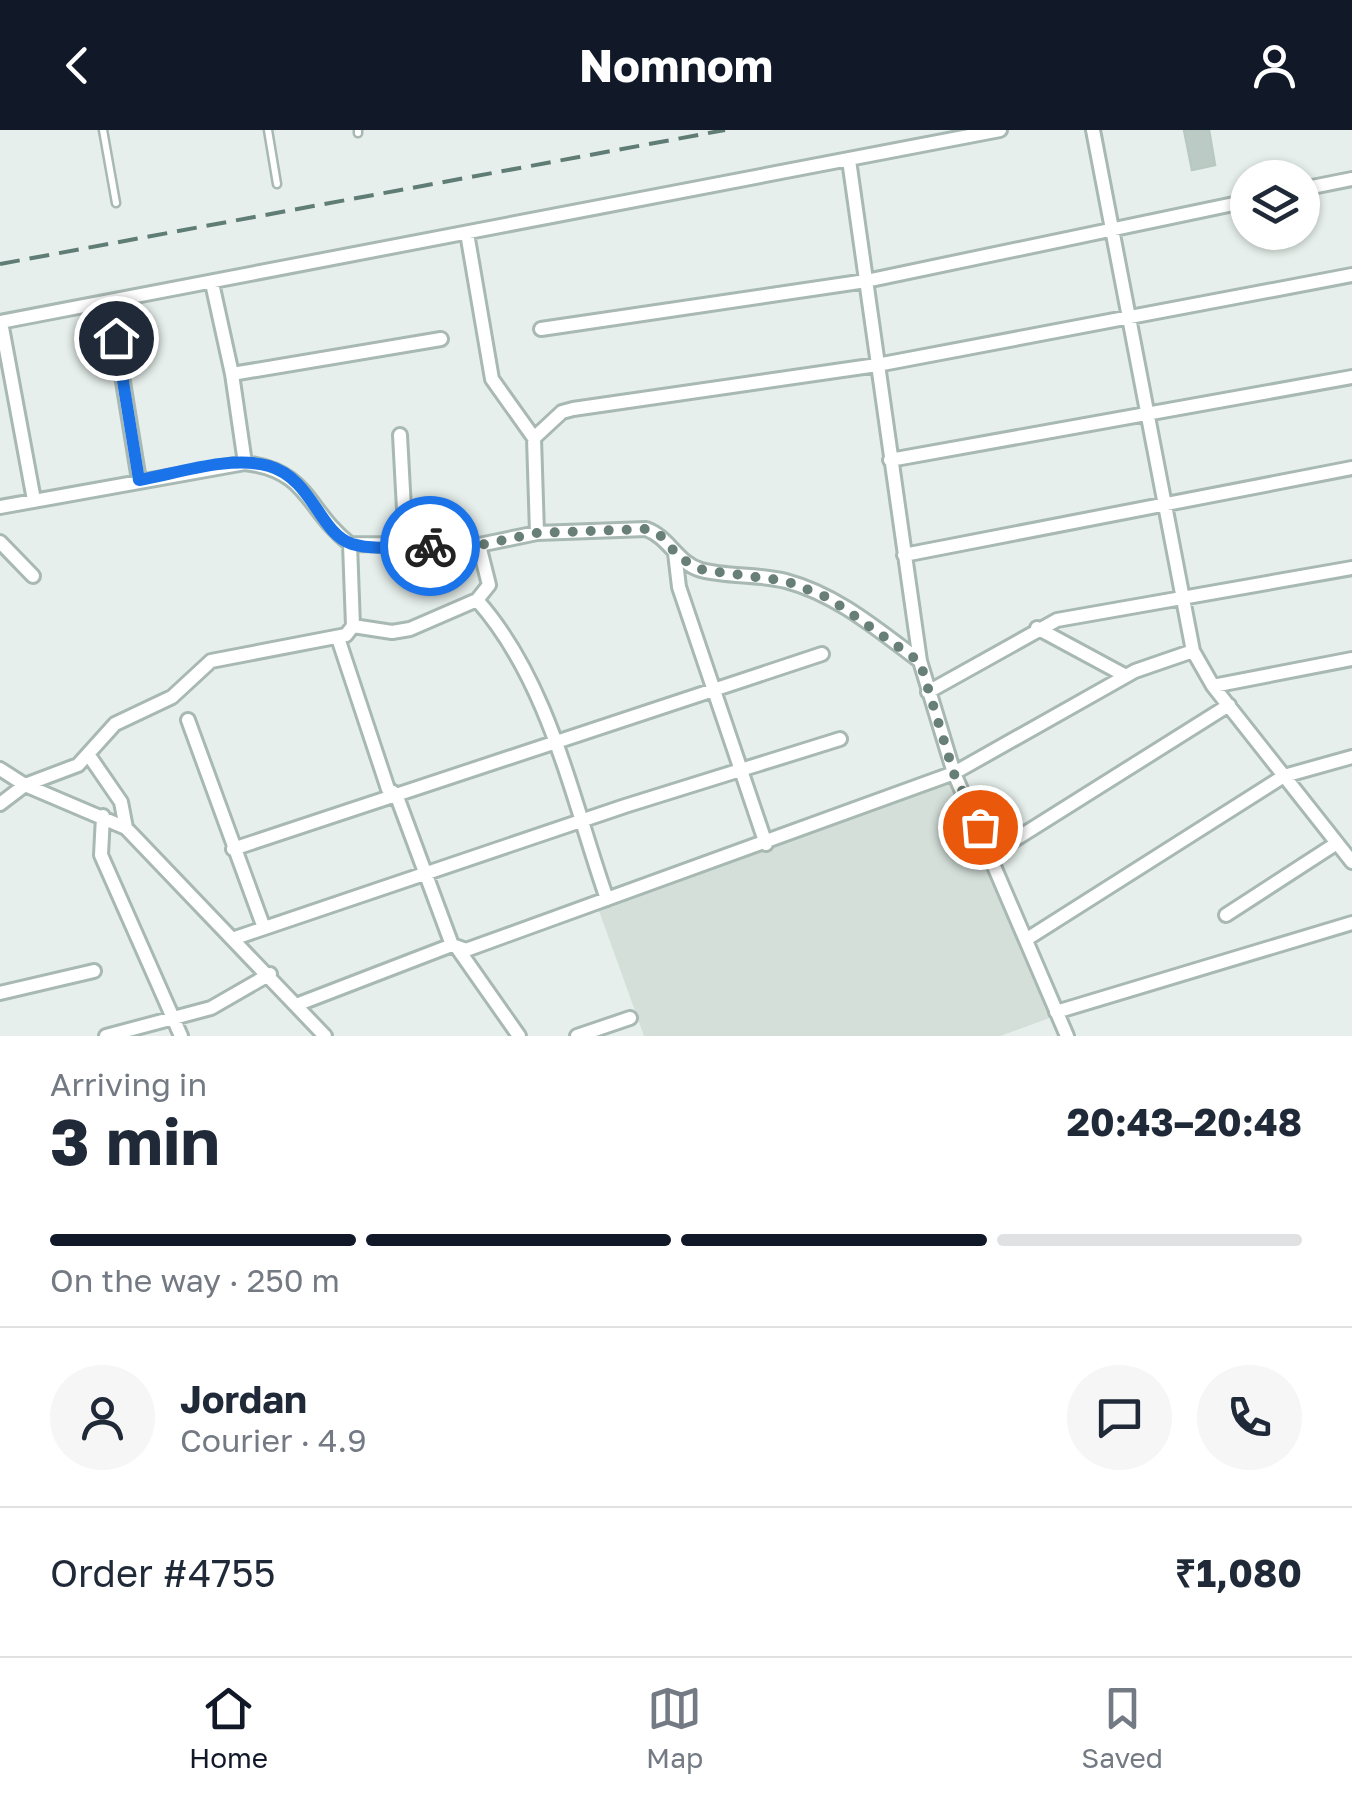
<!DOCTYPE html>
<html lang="en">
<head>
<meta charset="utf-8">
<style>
	:root { --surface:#fff; --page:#f6f6f7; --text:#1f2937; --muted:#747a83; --line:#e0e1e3; --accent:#111827 }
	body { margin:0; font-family:"Golos Text",sans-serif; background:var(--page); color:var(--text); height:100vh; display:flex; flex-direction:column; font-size:38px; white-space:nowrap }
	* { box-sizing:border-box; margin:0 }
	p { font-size:32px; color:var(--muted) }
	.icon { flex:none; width:55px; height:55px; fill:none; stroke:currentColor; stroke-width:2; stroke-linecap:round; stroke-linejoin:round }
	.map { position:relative; height:906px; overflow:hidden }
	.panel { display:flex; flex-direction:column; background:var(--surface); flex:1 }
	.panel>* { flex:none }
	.tools { position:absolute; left:1230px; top:30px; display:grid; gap:20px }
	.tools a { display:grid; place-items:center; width:90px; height:90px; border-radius:50%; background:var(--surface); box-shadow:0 2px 8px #0004; font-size:50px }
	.pin { position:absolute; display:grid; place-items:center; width:85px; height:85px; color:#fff; margin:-42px; border:5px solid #fff; border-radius:50%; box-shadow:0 2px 10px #0007 }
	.courier { position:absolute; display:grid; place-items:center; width:100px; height:100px; margin:-50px; border:8px solid #1a73e8; border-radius:50%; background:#fff; color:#222; box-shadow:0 2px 12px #0007 }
	.summary em { font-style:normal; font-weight:700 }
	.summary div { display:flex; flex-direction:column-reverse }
	.summary { display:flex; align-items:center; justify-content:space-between; height:170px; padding:0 50px }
	h1 { font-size:65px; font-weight:700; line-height:75px }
	.bar { display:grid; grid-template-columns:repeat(4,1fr); gap:15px 10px; align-content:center; height:120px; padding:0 50px }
	.bar i { height:12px; border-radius:8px; background:var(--line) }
	.bar .current { background:var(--accent) }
	.bar p { grid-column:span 4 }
	.line { display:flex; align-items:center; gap:25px; padding:0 50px; border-top:2px solid var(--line) }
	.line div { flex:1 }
	.round { display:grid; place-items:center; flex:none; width:105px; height:105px; border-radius:52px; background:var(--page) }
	header { display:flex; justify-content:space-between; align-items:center; height:130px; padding:0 50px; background:var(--accent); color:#fff; font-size:45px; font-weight:700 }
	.dock { display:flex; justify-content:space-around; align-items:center; height:140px; border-top:2px solid var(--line); background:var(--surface); font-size:28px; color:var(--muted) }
	.dock a { display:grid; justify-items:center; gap:5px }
	.dock .current { color:var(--accent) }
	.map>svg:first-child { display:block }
	.built { fill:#d4dfda }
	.building { fill:#bbcac4; stroke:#b8c9c2; stroke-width:2.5 }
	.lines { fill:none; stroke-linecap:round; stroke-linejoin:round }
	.service-casing { stroke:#a8b8b2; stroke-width:11 }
	.minor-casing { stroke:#a8b8b2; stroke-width:18 }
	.service { stroke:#fff; stroke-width:6 }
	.minor { stroke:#fff; stroke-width:12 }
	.rail { stroke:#5f7d75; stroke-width:4; stroke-dasharray:20 10; stroke-linecap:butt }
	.done { stroke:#687f78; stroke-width:10; stroke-dasharray:0 18 }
	.route { stroke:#1a73e8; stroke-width:12 }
</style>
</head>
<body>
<header><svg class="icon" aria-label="back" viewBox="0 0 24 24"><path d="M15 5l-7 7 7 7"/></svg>Nomnom<svg class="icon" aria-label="person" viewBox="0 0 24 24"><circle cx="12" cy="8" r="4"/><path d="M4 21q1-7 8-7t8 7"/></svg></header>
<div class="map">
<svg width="1352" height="906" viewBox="0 0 1352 906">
	<rect width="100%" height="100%" fill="#e6efeb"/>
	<path class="built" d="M 963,646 L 1055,886 L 1000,906 L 644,906 L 598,778 Z"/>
	<path class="building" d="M 1184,0 L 1209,0 L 1215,35 L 1192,40 Z"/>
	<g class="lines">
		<g class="service-casing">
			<path id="service" d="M 103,0 L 116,73
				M 268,0 L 277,54
				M 358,0 L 358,3"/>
		</g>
		<g class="minor-casing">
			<path id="minor" d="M 1093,0 L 1193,521 L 1213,556 L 1352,732
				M 849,30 L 920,531 L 954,643 L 1067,906
				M 1302,59 L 1352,49
				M 467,103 L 492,249 L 534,308 L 537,403
				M 212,153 L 232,244 L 245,333
				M 110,172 L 139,350
				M 0,192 L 1000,0
				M 1,192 L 34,370
				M 541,199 L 866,151 L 1248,71
				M 232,244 L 441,209
				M 400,305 L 406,416
				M 534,308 L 562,282 L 573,279 L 877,235 L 1352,145
				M 890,330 L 1352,247
				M 0,377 L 245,333 C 310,341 306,380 350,414 L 479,415 L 537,403 L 646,399 C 669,407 677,433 701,440 C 728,447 759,444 786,451 C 838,465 878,500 920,531
				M 0,412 L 33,446
				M 675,423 L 679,457 L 766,714
				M 904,425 L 1352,338
				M 477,470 C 549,551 572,669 607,769
				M 353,496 L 392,502 L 410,499 L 477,470 L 489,455 L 479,415
				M 1037,498 L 1126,546
				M 338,508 L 388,659 L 396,664 L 452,815 L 466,820 L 954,643 L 1135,541 L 1193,521
				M 1213,556 L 1352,529
				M 928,562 L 1057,490 L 1352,438
				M 188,590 L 264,798
				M 90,627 L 121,672 L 126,698
				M 0,639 L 25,655 L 126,698 L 325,906
				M 0,674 L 25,655 L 78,635 L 115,594 L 172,567 L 211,531 L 346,505 L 353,496 L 350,414
				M 103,686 L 101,725 L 181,906
				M 233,719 L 822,524
				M 992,724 L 1229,575
				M 1226,785 L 1337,713
				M 235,808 L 625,676 L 840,609
				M 1027,809 L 1284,646 L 1352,627
				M 458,819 L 519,906
				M 0,863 L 94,841
				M 296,875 L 452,815
				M 1056,882 L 1352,793
				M 106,906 L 211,878 L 270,844
				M 577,906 L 630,888"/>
		</g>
		<use href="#service" class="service"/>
		<use href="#minor" class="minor"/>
		<path class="rail" d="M 0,134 L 725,0"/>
	</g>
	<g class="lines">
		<path class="done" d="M 430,416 L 480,415 L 537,403 L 646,399 L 659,404 L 680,428 L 703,440 L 786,451 L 829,468 L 920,532 L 954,644 L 980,697"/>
		<path class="route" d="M 116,208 L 139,350 C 178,343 231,325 269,336 C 313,349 319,403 352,414 C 375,421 406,416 430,416"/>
	</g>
</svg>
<div class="tools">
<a><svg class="icon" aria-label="layers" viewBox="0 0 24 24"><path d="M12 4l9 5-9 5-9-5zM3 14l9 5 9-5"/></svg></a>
</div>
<div class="pin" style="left:980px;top:697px;background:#ea580c"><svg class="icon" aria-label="bag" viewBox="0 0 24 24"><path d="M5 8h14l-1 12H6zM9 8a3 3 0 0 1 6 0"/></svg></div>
<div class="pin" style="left:116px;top:208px;background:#1f2937"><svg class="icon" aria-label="home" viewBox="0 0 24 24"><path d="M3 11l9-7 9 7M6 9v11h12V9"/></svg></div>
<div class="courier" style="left:430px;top:416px"><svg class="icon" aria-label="bike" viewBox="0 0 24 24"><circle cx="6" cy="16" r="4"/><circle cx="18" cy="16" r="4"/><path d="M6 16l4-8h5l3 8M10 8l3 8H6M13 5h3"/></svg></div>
</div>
<section class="panel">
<div class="summary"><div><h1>3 min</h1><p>Arriving in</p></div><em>20:43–20:48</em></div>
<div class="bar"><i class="current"></i><i class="current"></i><i class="current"></i><i></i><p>On the way · 250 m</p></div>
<div class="line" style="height:180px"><a class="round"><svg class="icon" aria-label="person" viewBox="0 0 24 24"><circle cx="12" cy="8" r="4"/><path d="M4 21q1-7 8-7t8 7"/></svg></a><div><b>Jordan</b><p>Courier · 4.9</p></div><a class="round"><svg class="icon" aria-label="chat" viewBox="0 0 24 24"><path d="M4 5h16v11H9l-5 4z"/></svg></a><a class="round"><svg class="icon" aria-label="phone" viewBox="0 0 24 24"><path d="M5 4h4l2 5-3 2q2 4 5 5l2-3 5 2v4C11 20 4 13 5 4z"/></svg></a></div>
<div class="line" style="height:130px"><div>Order #4755</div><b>₹1,080</b></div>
</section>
<nav class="dock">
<a class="current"><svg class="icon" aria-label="home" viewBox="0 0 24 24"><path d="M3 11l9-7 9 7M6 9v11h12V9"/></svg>Home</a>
<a><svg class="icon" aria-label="map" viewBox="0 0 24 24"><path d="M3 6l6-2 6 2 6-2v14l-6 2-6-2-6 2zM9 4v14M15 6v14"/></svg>Map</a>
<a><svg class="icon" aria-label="saved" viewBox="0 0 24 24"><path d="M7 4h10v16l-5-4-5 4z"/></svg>Saved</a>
</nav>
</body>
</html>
